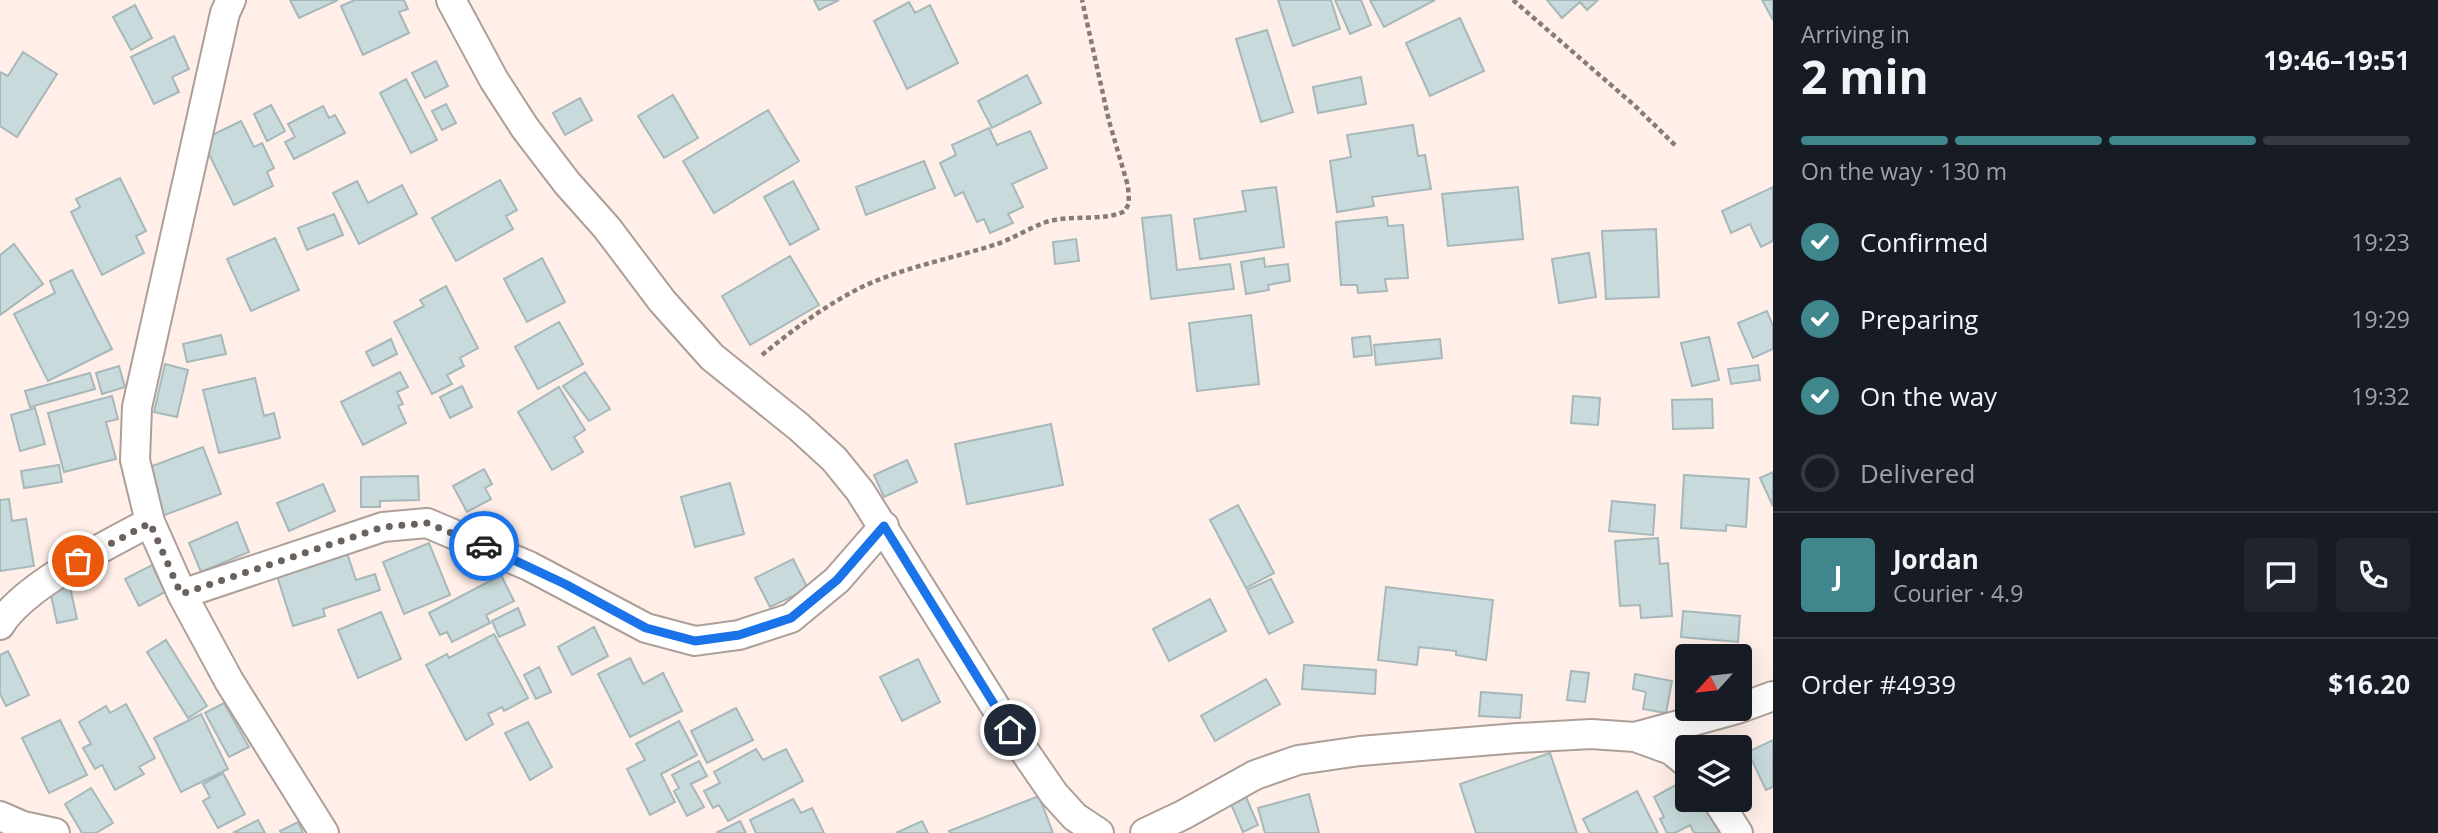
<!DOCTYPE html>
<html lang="en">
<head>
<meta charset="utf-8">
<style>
	:root { --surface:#171b24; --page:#20242c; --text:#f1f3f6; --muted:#9ea1a6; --line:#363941; --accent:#3f878c }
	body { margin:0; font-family:"Open Sans",sans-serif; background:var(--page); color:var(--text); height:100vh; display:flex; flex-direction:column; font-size:26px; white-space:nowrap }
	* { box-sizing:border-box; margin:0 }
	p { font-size:23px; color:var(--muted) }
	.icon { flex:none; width:38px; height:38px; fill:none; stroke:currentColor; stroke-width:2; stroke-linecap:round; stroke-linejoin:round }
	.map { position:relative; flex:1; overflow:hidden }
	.details { display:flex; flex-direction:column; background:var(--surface); width:665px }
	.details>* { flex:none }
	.needle { width:46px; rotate:243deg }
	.tools { position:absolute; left:1675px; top:644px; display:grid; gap:14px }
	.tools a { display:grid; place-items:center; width:77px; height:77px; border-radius:7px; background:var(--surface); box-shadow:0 7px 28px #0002; font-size:35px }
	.pin { position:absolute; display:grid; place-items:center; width:60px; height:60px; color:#fff; margin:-30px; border:4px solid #fff; border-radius:50%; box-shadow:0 2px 7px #0007 }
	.courier { position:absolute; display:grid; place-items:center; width:70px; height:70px; margin:-35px; border:5px solid #1a73e8; border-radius:50%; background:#fff; color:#222; box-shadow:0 2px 9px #0007 }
	.overview em { font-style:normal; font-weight:700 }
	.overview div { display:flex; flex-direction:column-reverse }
	.overview { display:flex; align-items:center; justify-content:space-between; height:119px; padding:0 28px }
	h1 { font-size:46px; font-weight:700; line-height:52px }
	.bar { display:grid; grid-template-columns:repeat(4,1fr); gap:10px 7px; align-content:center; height:84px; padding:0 28px }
	.bar i { height:9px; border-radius:5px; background:var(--line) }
	.bar .selected { background:var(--accent) }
	.bar p { grid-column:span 4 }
	.line { display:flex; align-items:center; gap:18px; padding:0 28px; border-top:2px solid var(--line) }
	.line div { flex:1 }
	.round { display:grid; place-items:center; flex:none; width:74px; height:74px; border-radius:7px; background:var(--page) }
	ol { padding:0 28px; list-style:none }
	li { display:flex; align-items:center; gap:21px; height:77px }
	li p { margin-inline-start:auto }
	li .icon { padding:7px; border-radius:50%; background:var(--accent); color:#fff; stroke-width:4 }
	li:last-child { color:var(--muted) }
	li i { width:38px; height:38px; border:4px solid var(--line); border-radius:50% }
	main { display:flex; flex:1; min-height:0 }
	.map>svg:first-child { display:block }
	.building { fill:#c8dadb; stroke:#a6b8b9; stroke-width:2 }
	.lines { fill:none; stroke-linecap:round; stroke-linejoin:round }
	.street-casing { stroke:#ad9f98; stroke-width:32 }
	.path { stroke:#857b77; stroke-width:4.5; stroke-dasharray:5 3.5; stroke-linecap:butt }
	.street { stroke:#fff; stroke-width:28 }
	.done { stroke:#6b625e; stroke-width:7; stroke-dasharray:0 12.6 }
	.route { stroke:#1a73e8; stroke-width:9 }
</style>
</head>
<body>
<main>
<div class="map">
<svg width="1773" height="833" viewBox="0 0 1773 833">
	<rect width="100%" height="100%" fill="#ffefe8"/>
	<path class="building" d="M 290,0 L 338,0 L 299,18 Z
		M 355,0 L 404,0 L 408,9 L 399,12 L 409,33 L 363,55 L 341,6 Z
		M 814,0 L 839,0 L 819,10 Z
		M 1278,0 L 1331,0 L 1340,29 L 1293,46 Z
		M 1335,0 L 1361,0 L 1371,25 L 1350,34 Z
		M 1370,0 L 1435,0 L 1384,27 Z
		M 1547,0 L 1598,0 L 1587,10 L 1580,2 L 1562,18 Z
		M 1762,0 L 1773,0 L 1773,20 Z
		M 909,2 L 915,13 L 930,5 L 958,63 L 907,89 L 874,21 Z
		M 135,5 L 152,38 L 131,50 L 113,17 Z
		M 1460,18 L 1484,71 L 1430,96 L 1406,43 Z
		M 1267,30 L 1293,112 L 1261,122 L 1236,39 Z
		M 174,36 L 189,69 L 172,77 L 179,92 L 154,104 L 131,57 Z
		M 23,52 L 57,74 L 17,137 L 0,126 L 0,72 L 8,76 Z
		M 436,61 L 448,86 L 425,98 L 412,73 Z
		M 1027,75 L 1041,103 L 992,128 L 978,101 Z
		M 1361,77 L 1366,104 L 1318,113 L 1313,87 Z
		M 406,79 L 437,140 L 411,153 L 380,93 Z
		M 673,95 L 698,138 L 664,158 L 638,116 Z
		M 580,98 L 592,120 L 565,135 L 553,113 Z
		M 446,104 L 456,123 L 442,130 L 432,111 Z
		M 271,105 L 285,131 L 267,141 L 254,114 Z
		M 323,106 L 329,118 L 335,115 L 345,133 L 294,159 L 285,142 L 295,137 L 288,124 Z
		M 768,110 L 799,161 L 714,213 L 683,161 Z
		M 241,121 L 254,147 L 262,143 L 274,168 L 267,172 L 273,186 L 234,205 L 202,140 Z
		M 1413,125 L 1418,156 L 1425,155 L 1431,189 L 1372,197 L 1374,206 L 1337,212 L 1330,161 L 1351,157 L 1347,135 Z
		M 989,128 L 997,145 L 1030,131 L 1047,168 L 1012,184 L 1023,207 L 1008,214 L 1013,223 L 990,233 L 984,219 L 977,222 L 963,192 L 955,196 L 940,163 L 956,155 L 952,145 Z
		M 924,161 L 935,188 L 866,215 L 856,187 Z
		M 120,178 L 146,231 L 136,236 L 144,253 L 102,275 L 71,212 L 80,207 L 76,199 Z
		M 500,180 L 517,210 L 506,216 L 513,229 L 456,261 L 432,218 Z
		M 357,181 L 368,203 L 402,185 L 417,214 L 359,244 L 333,193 Z
		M 793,181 L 819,229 L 790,245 L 764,197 Z
		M 1276,187 L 1284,247 L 1200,259 L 1194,219 L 1246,211 L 1242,191 Z
		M 1518,187 L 1523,239 L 1448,246 L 1442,194 Z
		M 1773,187 L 1773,241 L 1761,247 L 1750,224 L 1731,233 L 1722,211 Z
		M 334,214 L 343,235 L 307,250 L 298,228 Z
		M 1171,215 L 1177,270 L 1230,264 L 1234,289 L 1151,299 L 1142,218 Z
		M 1387,217 L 1388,226 L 1403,225 L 1408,278 L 1385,279 L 1387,291 L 1358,293 L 1357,285 L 1341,285 L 1336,222 Z
		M 1656,229 L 1659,297 L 1606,299 L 1602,231 Z
		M 275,238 L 299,290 L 251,311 L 227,259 Z
		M 1076,239 L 1079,261 L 1055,264 L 1053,242 Z
		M 14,244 L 43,284 L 0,315 L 0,255 Z
		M 1589,253 L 1596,297 L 1559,303 L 1552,259 Z
		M 790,256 L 819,305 L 750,345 L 722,296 Z
		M 542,258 L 565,302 L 527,322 L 504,279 Z
		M 1264,258 L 1265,267 L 1288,264 L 1290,281 L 1268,285 L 1269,290 L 1246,294 L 1241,262 Z
		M 72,270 L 112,349 L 48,381 L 14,314 L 55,293 L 50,281 Z
		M 446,286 L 478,348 L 460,358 L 464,366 L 447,375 L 452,384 L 432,394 L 394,322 L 424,306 L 420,300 Z
		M 1767,311 L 1773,326 L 1773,349 L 1753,358 L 1738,323 Z
		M 1251,315 L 1259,384 L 1197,391 L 1189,323 Z
		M 559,322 L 583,364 L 538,389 L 515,347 Z
		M 221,335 L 226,354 L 187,362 L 183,344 Z
		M 1370,336 L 1372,355 L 1354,357 L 1352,338 Z
		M 1709,337 L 1719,380 L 1692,386 L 1681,343 Z
		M 391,339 L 397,354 L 373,366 L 366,352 Z
		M 1440,339 L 1442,358 L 1376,365 L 1374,345 Z
		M 165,364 L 188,370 L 177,417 L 154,412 Z
		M 1758,365 L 1760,380 L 1731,384 L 1728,369 Z
		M 119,366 L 125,387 L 102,394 L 96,373 Z
		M 400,372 L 408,387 L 397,392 L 403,404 L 398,406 L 406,423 L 363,445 L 341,402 Z
		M 585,372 L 610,409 L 589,421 L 563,386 Z
		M 90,373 L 95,389 L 30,407 L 25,391 Z
		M 255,378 L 264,416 L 274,413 L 280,438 L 219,453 L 203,390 Z
		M 462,386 L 472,407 L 450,418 L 440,397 Z
		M 559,387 L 585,430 L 574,437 L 583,452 L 552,470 L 518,412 Z
		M 112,396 L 118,419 L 106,422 L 116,459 L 64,472 L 48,413 Z
		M 1573,396 L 1600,398 L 1598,425 L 1571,423 Z
		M 1712,399 L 1713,428 L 1673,429 L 1672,400 Z
		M 35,408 L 45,444 L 20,451 L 11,415 Z
		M 1051,424 L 1063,485 L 967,504 L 955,444 Z
		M 203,447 L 221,494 L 162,516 L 144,469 Z
		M 907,460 L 917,482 L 884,497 L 874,475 Z
		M 59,465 L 62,482 L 24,488 L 21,471 Z
		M 484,469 L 492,484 L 485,488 L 491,499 L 467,512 L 453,486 Z
		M 1773,472 L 1773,506 L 1760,478 Z
		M 1684,475 L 1749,479 L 1746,527 L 1726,525 L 1726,531 L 1681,528 Z
		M 418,476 L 419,500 L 380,501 L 380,507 L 361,507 L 361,477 Z
		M 730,483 L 744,534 L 695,547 L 681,497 Z
		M 323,484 L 335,511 L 289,531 L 277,503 Z
		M 9,499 L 12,521 L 26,519 L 34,566 L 0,571 L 0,500 Z
		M 1612,501 L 1655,505 L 1653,535 L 1609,531 Z
		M 1238,505 L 1274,573 L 1246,588 L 1210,520 Z
		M 237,522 L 249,552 L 201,572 L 189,543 Z
		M 1658,538 L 1660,564 L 1668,563 L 1672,616 L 1641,618 L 1640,605 L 1620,606 L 1615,541 Z
		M 429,543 L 450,595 L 404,614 L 383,562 Z
		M 347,553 L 356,580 L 375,574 L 380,590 L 323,609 L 325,616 L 293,626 L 277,576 Z
		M 793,559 L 808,589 L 770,607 L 755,578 Z
		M 152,565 L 165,592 L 139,606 L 125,579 Z
		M 501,575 L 514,601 L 486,615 L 490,623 L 452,642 L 447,632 L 440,635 L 429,613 Z
		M 1271,579 L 1293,622 L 1269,634 L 1247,590 Z
		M 69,582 L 77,619 L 57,623 L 49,586 Z
		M 1386,587 L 1493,600 L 1486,660 L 1456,655 L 1456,651 L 1419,647 L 1417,665 L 1378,660 Z
		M 1210,599 L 1226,631 L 1169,661 L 1153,629 Z
		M 518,608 L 525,625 L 499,637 L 492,621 Z
		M 1683,611 L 1740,616 L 1738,642 L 1681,637 Z
		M 381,612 L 401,659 L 358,678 L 338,630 Z
		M 594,627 L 608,656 L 572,675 L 558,647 Z
		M 494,634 L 528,698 L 504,711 L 502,707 L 488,714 L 493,724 L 466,740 L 426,665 L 447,654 L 449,658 Z
		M 166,640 L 207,706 L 188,718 L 147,652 Z
		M 8,651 L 29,695 L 6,706 L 0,694 L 0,655 Z
		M 630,658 L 643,684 L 663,673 L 682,711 L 630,737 L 598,674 Z
		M 918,659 L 940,702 L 902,721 L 880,677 Z
		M 1304,665 L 1376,670 L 1375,694 L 1302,689 Z
		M 539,667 L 551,692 L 536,699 L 524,675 Z
		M 1571,671 L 1589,673 L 1585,702 L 1567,700 Z
		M 1635,674 L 1672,681 L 1666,713 L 1643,709 L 1646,692 L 1633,689 Z
		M 1266,679 L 1280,704 L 1215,741 L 1201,716 Z
		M 1481,692 L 1522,695 L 1520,718 L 1479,716 Z
		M 224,703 L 249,747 L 229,757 L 205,713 Z
		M 126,704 L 155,758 L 139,767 L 144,774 L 115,790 L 102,765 L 95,769 L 83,748 L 91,744 L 79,722 L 106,706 L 110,713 Z
		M 736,708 L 753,740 L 707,763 L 691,731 Z
		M 201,714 L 228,769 L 181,792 L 154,738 Z
		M 60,720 L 87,775 L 49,793 L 22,738 Z
		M 679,721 L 697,755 L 661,774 L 675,802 L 650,815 L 627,769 L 645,760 L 636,744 Z
		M 528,722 L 552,767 L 530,780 L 505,733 Z
		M 1773,740 L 1773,787 L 1766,790 L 1748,752 Z
		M 1739,745 L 1751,770 L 1740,775 L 1740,747 L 1734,747 Z
		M 756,749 L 763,760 L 786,749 L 803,781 L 728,821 L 719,805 L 713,808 L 704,791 L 720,783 L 714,772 Z
		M 1550,753 L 1577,833 L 1476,833 L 1460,784 Z
		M 699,761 L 707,776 L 691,784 L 704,807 L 687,816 L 674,791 L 679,788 L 672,775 Z
		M 223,773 L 245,814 L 218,828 L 203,801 L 210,797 L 203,784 Z
		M 1687,779 L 1687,800 L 1706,800 L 1722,830 L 1718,833 L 1694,833 L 1690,825 L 1675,833 L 1667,833 L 1660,819 L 1664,817 L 1654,797 Z
		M 91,788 L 113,823 L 96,833 L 82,833 L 65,804 Z
		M 1637,791 L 1658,833 L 1590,833 L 1583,819 Z
		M 1309,794 L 1319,833 L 1265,833 L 1258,808 Z
		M 1039,796 L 1053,833 L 950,833 L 949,831 Z
		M 1246,797 L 1258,825 L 1243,832 L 1231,804 Z
		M 793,799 L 801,813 L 812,808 L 824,833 L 756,833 L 750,820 Z
		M 258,820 L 265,833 L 233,833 Z
		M 740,821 L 746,833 L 716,833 Z
		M 922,821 L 928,833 L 896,833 Z
		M 298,822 L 303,833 L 281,833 L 280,831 Z"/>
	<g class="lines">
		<g class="street-casing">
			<path id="street" d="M 231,0 L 225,13 L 137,407 L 135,460 L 150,522 L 182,594 L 229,681 L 324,833
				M 451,0 L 494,80 L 525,128 L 567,183 L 607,228 L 662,301 L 712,357 L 799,427 L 834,459 L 860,491 L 1010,730 L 1054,794 L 1075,817 L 1099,833
				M 182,594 L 383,527 L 427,523 L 529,566 L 646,628 L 695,641 L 739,635 L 791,618 L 837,580 L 884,526
				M 0,625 C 23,586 109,544 150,522
				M 1740,708 L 1773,696
				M 1635,737 L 1737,709
				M 1717,800 L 1738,833
				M 0,816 L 23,826 L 55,833
				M 1145,833 L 1183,815 L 1255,775 L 1298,760 L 1360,751 L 1518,738 L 1591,734 L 1635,737 L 1671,750 L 1687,763"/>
		</g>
		<path class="path" d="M 1513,0 L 1634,105 L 1677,147
			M 762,355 C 794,329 827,304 864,286 C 905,267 954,258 997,244 C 1014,238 1029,228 1046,222 C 1072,214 1104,222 1125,211 L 1129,203 L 1128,186 L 1109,121 L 1082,0"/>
		<use href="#street" class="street"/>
	</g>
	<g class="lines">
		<path class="done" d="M 78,561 L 150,523 L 181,594 L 383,527 L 427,523 L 484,546"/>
		<path class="route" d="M 484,546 L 565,584 L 646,628 L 695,641 L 739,635 L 791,618 L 837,580 L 884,526 L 1010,730"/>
	</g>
</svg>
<div class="tools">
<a><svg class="needle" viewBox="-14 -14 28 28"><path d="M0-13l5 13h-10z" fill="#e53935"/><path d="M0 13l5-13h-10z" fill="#9ea1a6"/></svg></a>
<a><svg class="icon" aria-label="layers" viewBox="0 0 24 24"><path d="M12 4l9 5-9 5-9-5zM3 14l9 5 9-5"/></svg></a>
</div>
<div class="pin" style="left:78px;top:561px;background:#ea580c"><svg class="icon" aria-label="bag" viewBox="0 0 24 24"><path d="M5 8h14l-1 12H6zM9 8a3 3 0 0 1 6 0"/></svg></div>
<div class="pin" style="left:1010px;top:730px;background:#1f2937"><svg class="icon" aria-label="home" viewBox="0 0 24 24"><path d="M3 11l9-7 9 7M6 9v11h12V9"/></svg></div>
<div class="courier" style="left:484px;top:546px"><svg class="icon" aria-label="car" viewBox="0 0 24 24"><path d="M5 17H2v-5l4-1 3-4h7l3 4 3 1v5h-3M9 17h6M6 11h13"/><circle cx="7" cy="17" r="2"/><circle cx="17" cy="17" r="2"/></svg></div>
</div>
<section class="details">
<div class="overview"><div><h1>2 min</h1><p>Arriving in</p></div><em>19:46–19:51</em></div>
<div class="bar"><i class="selected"></i><i class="selected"></i><i class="selected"></i><i></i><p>On the way · 130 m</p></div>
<ol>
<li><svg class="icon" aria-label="check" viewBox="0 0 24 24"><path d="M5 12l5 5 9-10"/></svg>Confirmed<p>19:23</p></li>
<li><svg class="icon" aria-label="check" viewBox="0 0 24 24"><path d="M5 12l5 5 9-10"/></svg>Preparing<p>19:29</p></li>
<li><svg class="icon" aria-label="check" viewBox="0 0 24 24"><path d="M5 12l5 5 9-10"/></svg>On the way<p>19:32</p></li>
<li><i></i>Delivered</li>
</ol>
<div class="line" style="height:126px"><b class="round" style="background:var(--accent);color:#fff">J</b><div><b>Jordan</b><p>Courier · 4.9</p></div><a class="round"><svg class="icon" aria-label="chat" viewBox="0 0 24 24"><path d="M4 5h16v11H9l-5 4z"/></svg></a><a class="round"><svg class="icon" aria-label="phone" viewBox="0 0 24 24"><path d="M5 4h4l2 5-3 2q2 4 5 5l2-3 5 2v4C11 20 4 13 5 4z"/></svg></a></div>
<div class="line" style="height:91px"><div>Order #4939</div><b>$16.20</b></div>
</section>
</main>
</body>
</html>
